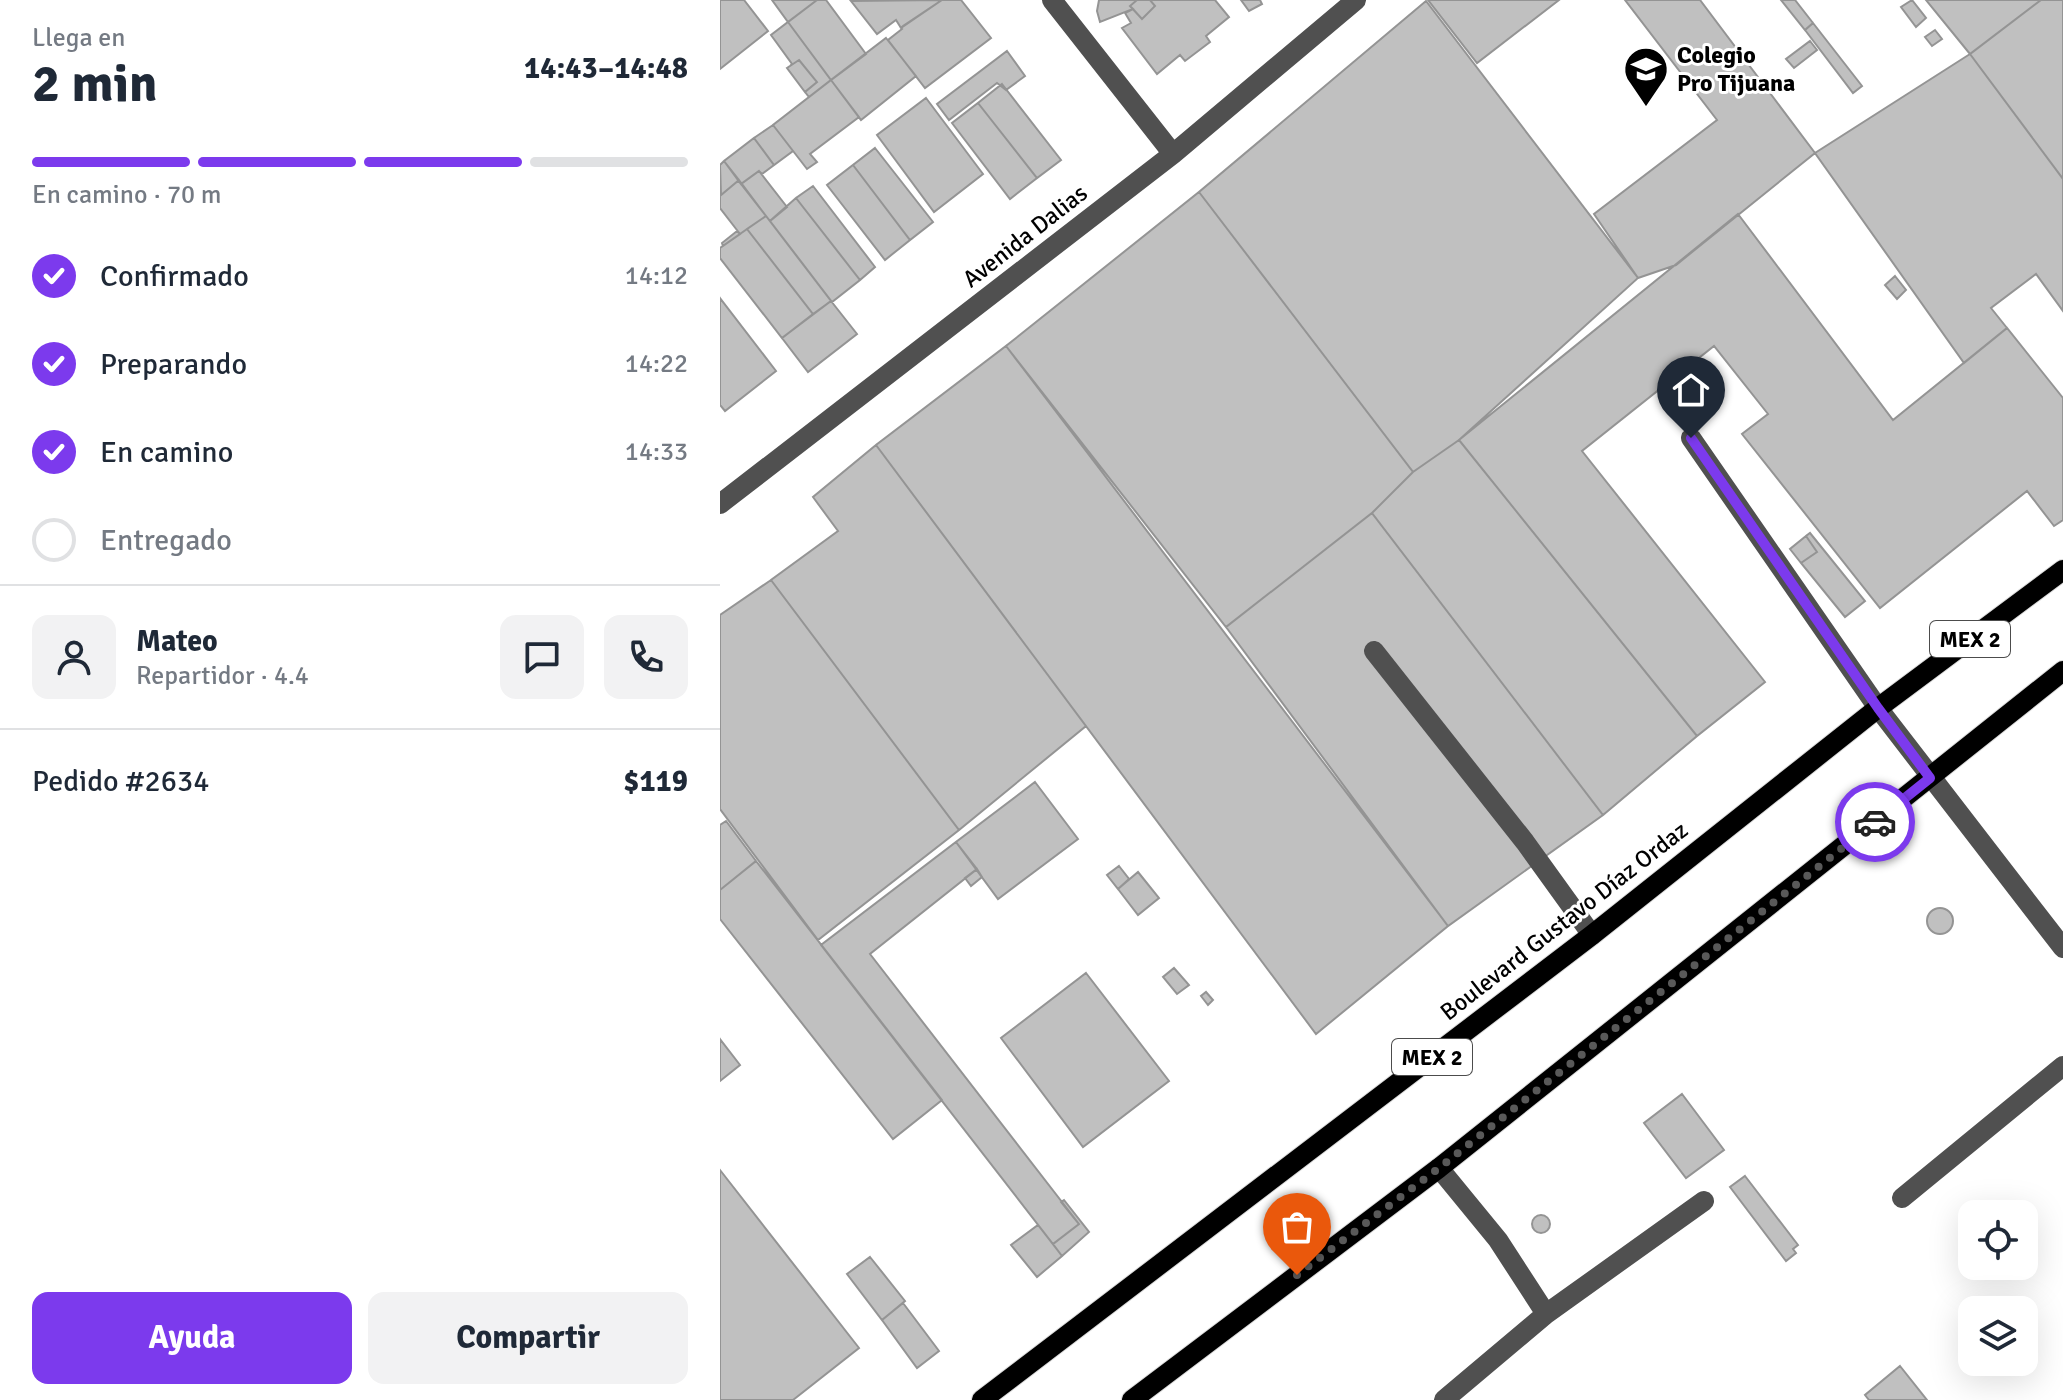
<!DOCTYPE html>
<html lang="es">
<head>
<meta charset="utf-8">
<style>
	:root { --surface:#fff; --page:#f2f2f3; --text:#1f2937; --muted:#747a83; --line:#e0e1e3; --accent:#7c3aed }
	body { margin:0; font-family:Signika,sans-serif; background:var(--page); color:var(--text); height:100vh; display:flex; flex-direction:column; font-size:30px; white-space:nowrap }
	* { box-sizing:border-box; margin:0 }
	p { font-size:26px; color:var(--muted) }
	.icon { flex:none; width:44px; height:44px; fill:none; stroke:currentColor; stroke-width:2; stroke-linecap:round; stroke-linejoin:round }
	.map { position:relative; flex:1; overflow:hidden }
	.side { display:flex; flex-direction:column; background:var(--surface); width:720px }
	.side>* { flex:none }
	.buttons { position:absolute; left:1238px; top:1200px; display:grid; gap:16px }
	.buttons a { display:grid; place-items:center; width:80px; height:80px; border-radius:16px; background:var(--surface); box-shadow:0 8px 32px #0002; font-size:40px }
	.pin { position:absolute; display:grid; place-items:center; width:68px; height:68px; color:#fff; margin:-82px -34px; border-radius:50% 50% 50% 0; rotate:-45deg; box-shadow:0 0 8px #0007 }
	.pin .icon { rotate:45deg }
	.courier { position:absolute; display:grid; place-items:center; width:80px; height:80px; margin:-40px; border:6px solid #7c3aed; border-radius:50%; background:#fff; color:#222; box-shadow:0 2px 10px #0007 }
	.headline em { font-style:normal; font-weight:800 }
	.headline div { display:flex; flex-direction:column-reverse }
	.headline { display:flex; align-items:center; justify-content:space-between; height:136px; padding:0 32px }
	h1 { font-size:52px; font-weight:800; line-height:60px }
	.bar { display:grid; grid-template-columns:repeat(4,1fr); gap:12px 8px; align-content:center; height:96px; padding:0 32px }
	.bar i { height:10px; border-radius:6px; background:var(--line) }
	.bar .current { background:var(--accent) }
	.bar p { grid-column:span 4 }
	.line { display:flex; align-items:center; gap:20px; padding:0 32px; border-top:2px solid var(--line) }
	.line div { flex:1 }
	.round { display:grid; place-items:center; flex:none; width:84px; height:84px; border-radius:16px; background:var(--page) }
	ol { padding:0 32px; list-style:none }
	li { display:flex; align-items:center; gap:24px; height:88px }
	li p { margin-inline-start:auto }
	li .icon { padding:8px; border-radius:50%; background:var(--accent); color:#fff; stroke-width:4 }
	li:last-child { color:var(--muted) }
	li i { width:44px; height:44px; border:4px solid var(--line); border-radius:50% }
	.action { display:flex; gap:16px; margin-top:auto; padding:16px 32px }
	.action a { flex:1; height:92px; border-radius:16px; background:var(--accent); color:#fff; font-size:32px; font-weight:800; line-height:92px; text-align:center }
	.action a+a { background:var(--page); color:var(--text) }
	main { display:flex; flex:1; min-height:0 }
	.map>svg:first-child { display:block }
	.building { fill:#c0c0c0; stroke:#949494; stroke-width:2 }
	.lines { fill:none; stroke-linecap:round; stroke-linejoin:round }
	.major-casing { stroke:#dbdbdb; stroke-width:22 }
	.minor { stroke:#505050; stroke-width:20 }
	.major { stroke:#000; stroke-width:20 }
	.done { stroke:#595959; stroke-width:8; stroke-dasharray:0 14.4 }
	.route { stroke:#7c3aed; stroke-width:10 }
	.labels { text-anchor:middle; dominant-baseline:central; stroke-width:6; stroke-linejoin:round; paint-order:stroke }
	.shield { fill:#fff; stroke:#4c4c4c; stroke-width:2 }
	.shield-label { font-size:22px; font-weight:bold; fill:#000 }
	.poi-label { font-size:24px; font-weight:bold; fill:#000; stroke:#fff; text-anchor:start }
	.street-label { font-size:24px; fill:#000; stroke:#fff }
</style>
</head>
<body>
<main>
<section class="side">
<div class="headline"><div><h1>2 min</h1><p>Llega en</p></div><em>14:43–14:48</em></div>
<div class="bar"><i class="current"></i><i class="current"></i><i class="current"></i><i></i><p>En camino · 70 m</p></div>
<ol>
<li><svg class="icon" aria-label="check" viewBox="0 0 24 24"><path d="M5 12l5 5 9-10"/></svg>Confirmado<p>14:12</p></li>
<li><svg class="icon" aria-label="check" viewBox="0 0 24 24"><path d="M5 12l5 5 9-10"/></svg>Preparando<p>14:22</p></li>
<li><svg class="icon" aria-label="check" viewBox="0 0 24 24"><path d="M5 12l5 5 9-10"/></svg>En camino<p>14:33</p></li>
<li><i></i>Entregado</li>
</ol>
<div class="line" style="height:144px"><a class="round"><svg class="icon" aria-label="person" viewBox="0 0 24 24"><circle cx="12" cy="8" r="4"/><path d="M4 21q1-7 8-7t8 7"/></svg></a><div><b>Mateo</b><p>Repartidor · 4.4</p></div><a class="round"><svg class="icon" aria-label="chat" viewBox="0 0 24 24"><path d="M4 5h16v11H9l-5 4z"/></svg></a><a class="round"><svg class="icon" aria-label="phone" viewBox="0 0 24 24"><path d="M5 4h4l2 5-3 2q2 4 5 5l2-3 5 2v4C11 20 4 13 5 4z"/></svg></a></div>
<div class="line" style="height:104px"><div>Pedido #2634</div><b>$119</b></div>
<div class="action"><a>Ayuda</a><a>Compartir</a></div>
</section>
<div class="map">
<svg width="1343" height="1400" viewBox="0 0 1343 1400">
	<rect width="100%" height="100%" fill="#fff"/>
	<path class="building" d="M 0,0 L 24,0 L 48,31 L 0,69 Z
		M 52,0 L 97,0 L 68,22 Z
		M 97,0 L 106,0 L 146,54 L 111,80 L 68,22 Z
		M 222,0 L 183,26 L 181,28 L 176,20 L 157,34 L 131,1 Z
		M 222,0 L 241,0 L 271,38 L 205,88 L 168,40 L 182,29 L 181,28 Z
		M 379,0 L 417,0 L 410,6 L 413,9 L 380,22 L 377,11 Z
		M 417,0 L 430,0 L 435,6 L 422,19 L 410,6 Z
		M 430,0 L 495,0 L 509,17 L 486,36 L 490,42 L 465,61 L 460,55 L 437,74 L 402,28 L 411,23 L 405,13 L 413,9 L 422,19 L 435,6 Z
		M 521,0 L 540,0 L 542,4 L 529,11 Z
		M 708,0 L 839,0 L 757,63 Z
		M 905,0 L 980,0 L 1095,153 L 956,265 L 918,278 L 874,214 L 997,120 Z
		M 1061,0 L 1075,0 L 1093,23 L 1085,30 Z
		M 1192,0 L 1206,18 L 1196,27 L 1181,7 Z
		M 1206,0 L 1321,0 L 1250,54 Z
		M 1321,0 L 1343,0 L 1343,179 L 1250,54 Z
		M 706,1 L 918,278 L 739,440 L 693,472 L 479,192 Z
		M 68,22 L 111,80 L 89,97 L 85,92 L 97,82 L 79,60 L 70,66 L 72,64 L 51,35 Z
		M 1093,23 L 1142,86 L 1133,93 L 1085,30 Z
		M 1215,30 L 1222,39 L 1212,46 L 1205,37 Z
		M 166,38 L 196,76 L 141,120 L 111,80 Z
		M 1090,41 L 1097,50 L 1074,68 L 1066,59 Z
		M 287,51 L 305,76 L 286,90 L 277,83 L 229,120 L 217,104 Z
		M 1250,54 L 1343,179 L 1343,311 L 1316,274 L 1271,308 L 1287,328 L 1244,363 L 1095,153 Z
		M 79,60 L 97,82 L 85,92 L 67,68 Z
		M 111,80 L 139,117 L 90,154 L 97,162 L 87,169 L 53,125 Z
		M 282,84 L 341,160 L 317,178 L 258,103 Z
		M 206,98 L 263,174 L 214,212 L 157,135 Z
		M 258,103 L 317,178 L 290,199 L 232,123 Z
		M 53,125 L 73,151 L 54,165 L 34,138 Z
		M 34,138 L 54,165 L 42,174 L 39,171 L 21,184 L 4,161 Z
		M 155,148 L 213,222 L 190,240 L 133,165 Z
		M 4,161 L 19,180 L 1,195 L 0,165 Z
		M 133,165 L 190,240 L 165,260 L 107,185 Z
		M 39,171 L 67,207 L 50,221 L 21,184 Z
		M 19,180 L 46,216 L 20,234 L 0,208 L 0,196 Z
		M 93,186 L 155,267 L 140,280 L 76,198 Z
		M 479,192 L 693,472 L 652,513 L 506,627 L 286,346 Z
		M 76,198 L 140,280 L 112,302 L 50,221 Z
		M 1018,214 L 1173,420 L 1287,328 L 1343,398 L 1343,520 L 1334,526 L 1307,491 L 1160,608 L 1022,434 L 1048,414 L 994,346 L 862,451 L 1045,682 L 977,736 L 739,440 Z
		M 46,216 L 111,301 L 93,314 L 27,229 Z
		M 27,229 L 93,314 L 62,338 L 0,258 L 0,248 Z
		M 17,231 L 20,234 L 3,246 L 2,243 Z
		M 1175,276 L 1186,290 L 1177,299 L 1165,285 Z
		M 0,298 L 56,371 L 5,411 L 0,405 Z
		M 111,301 L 137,334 L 88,372 L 62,338 Z
		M 286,346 L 728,926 L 596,1034 L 156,445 Z
		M 739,440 L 977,736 L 883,815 L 652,513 L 693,472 Z
		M 156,445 L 366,726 L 239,830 L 51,580 L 118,531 L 93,497 Z
		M 652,513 L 883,815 L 728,926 L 506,627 Z
		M 1090,533 L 1145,601 L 1125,617 L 1081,563 L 1097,552 L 1086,536 Z
		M 1086,536 L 1097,552 L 1081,563 L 1070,549 Z
		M 51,580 L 239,830 L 98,940 L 0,809 L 0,615 Z
		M 315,782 L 358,839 L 278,899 L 236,842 Z
		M 6,821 L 36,861 L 0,890 L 0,825 Z
		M 236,842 L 257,869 L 150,954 L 359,1224 L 333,1244 L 101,945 Z
		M 36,861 L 222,1100 L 173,1139 L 0,919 L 0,890 Z
		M 399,866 L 409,879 L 398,889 L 387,875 Z
		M 257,869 L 262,877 L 251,886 L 245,878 Z
		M 418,872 L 439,898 L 418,915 L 398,889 Z
		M1207 921a13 13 0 1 1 26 0a13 13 0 1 1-26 0Z
		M 454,968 L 469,985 L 457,994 L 443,977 Z
		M 366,973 L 449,1081 L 363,1147 L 281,1038 Z
		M 486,992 L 493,1000 L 488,1005 L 481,996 Z
		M 0,1039 L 20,1065 L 0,1081 Z
		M 962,1094 L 1004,1150 L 966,1178 L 924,1123 Z
		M 0,1170 L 139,1348 L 73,1400 L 0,1400 Z
		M 1025,1176 L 1078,1245 L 1073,1249 L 1076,1253 L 1066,1261 L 1010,1187 Z
		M 344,1200 L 369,1232 L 342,1256 L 333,1244 L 359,1224 L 341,1202 Z
		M812 1224a9 9 0 1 1 18 0a9 9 0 1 1-18 0Z
		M 318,1225 L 342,1256 L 317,1277 L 291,1245 Z
		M 150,1257 L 185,1301 L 162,1320 L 127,1274 Z
		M 183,1303 L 219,1351 L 197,1368 L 162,1320 Z
		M 1180,1366 L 1207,1400 L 1149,1400 L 1145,1395 Z"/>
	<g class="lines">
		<g class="major-casing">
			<path id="major" d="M 262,1400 L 872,935 L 1158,708 L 1343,570
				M 412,1400 L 719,1168 L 1343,671"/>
		</g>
		<path class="minor" d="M 332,0 L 453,154
			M 971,438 L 1158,708 L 1343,948
			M 0,504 L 453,154 L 636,0
			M 654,651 L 805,842 L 872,935
			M 719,1168 L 778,1240 L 826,1314 L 984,1201
			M 1182,1198 L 1343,1066
			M 724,1400 L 826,1314"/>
		<use href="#major" class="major"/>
	</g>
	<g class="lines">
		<path class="done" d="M 577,1275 L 719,1168 L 1155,822"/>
		<path class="route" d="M 971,438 L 1158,708 L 1210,778 L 1155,822"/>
	</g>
	<defs>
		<g id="school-pin" transform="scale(2.3)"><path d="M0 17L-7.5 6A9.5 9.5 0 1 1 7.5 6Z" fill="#000" stroke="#fff"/><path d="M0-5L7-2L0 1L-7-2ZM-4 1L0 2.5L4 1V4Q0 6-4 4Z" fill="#fff"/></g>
	</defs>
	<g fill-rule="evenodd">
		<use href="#school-pin" x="926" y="69"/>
	</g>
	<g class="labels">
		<g class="shield">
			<rect x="1210" y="621" width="80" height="36" rx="6"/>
			<rect x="672" y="1039" width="80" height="36" rx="6"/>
		</g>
		<g class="shield-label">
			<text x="1250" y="639">MEX 2</text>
			<text x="712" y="1057">MEX 2</text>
		</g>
		<g class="poi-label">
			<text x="957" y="55">Colegio<tspan x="957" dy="28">Pro Tijuana</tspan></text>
		</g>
		<g class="street-label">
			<text transform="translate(305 236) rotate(-38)">Avenida Dalias</text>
			<text transform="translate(844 921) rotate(-38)">Boulevard Gustavo Díaz Ordaz</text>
		</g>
	</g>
</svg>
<div class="buttons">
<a><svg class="icon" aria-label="locate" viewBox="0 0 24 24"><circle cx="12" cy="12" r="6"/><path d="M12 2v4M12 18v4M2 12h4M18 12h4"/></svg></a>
<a><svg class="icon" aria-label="layers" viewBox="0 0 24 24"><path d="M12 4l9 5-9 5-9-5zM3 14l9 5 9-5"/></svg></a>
</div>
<div class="pin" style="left:577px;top:1275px;background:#ea580c"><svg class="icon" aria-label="bag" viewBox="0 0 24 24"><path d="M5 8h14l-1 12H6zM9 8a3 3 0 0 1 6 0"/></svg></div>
<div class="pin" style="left:971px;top:438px;background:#1f2937"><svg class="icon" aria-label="home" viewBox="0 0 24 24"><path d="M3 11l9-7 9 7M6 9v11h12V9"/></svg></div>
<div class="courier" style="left:1155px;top:822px"><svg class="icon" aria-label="car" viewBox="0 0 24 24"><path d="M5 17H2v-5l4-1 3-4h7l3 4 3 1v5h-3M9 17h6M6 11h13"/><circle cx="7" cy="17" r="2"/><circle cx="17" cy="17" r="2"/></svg></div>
</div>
</main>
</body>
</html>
